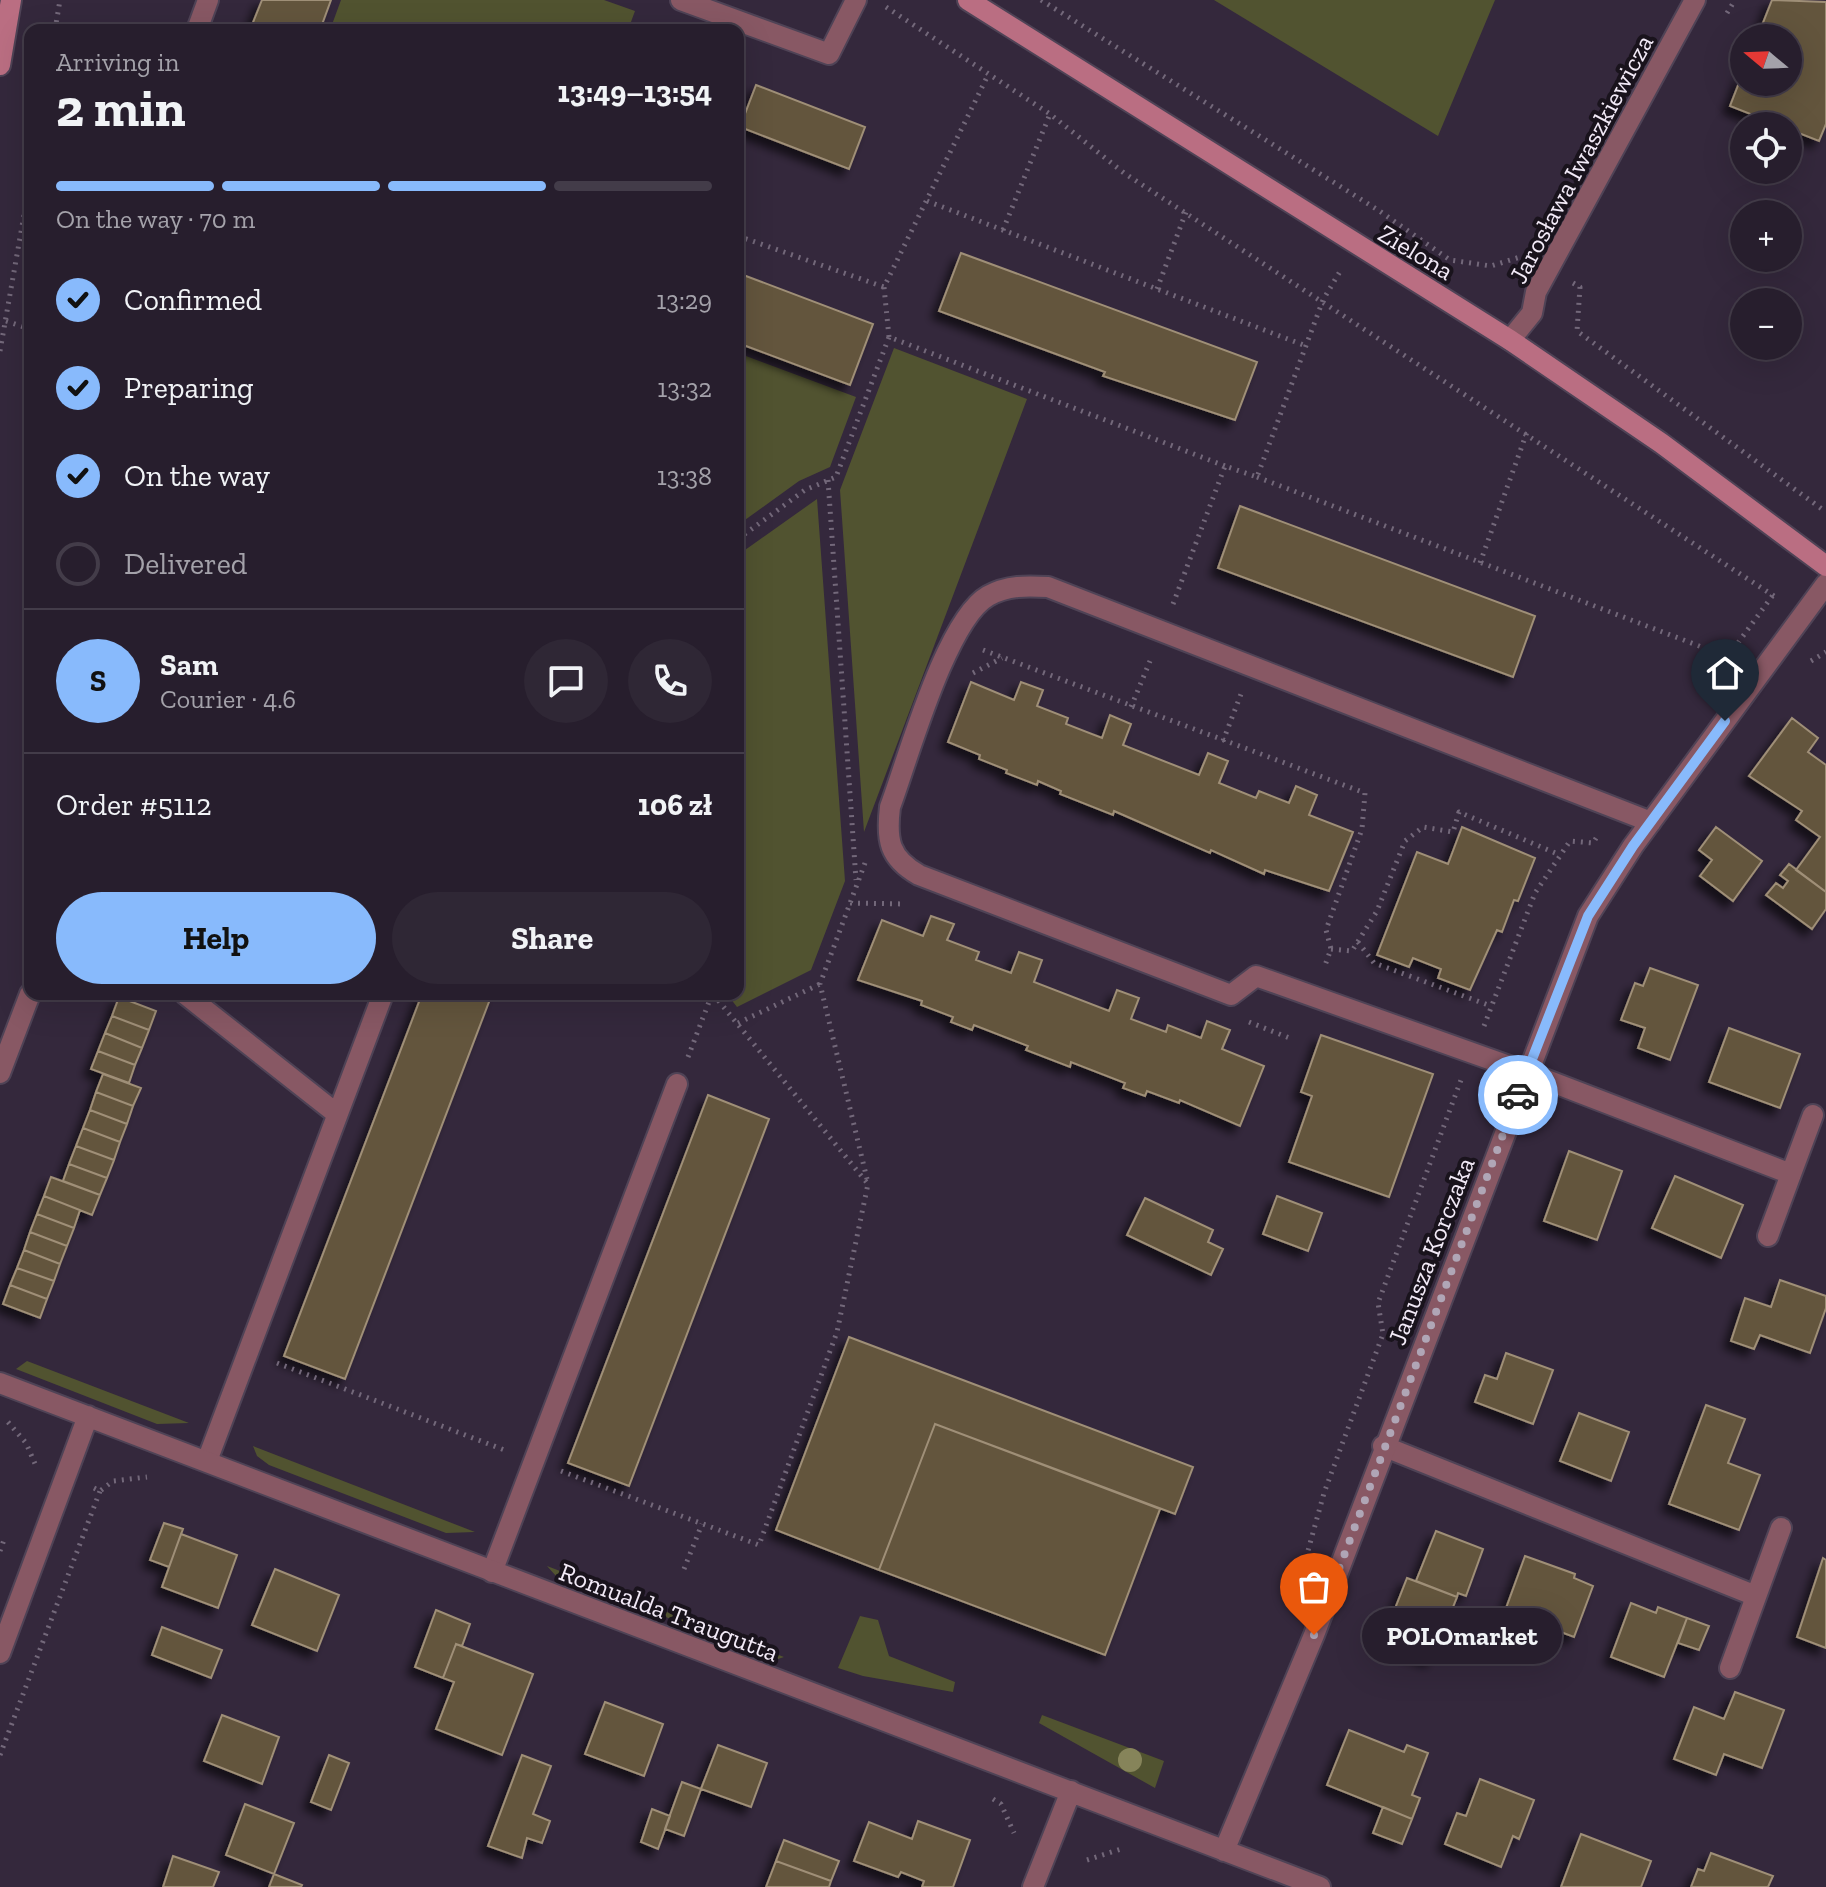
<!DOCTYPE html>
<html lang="en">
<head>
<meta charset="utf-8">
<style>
	:root { --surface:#271e2d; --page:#2f2735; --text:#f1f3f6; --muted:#a4a2aa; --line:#433c49; --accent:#88bafc }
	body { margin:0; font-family:"Zilla Slab",serif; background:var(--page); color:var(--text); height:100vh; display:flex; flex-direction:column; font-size:30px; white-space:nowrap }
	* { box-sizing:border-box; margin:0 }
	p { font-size:26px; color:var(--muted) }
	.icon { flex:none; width:44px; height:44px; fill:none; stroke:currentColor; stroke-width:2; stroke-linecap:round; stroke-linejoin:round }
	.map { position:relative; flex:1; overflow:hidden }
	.side { position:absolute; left:24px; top:24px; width:720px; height:976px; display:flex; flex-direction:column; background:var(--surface); border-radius:16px; box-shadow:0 8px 32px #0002,0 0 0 2px var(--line) }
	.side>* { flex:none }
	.needle { width:52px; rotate:289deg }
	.buttons { position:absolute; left:1730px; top:24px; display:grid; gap:16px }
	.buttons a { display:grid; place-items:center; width:72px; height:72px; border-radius:50%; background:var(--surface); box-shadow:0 8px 32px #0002,0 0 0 2px var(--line); font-size:40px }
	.pin { position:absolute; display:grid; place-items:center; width:68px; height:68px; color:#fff; margin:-82px -34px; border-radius:50% 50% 50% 0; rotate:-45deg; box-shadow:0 0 8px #0007 }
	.pin .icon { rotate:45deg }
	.courier { position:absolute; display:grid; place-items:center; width:80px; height:80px; margin:-40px; border:6px solid #88bafc; border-radius:50%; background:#fff; color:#222; box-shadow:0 2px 10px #0007 }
	.bubble { position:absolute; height:56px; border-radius:28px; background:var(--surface); box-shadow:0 8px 32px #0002,0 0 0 2px var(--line); font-size:26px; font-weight:700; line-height:56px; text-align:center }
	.headline em { font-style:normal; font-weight:700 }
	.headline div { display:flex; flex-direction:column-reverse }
	.headline { display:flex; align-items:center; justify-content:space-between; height:136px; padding:0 32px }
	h1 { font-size:52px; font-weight:700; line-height:60px }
	.bar { display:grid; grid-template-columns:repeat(4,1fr); gap:12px 8px; align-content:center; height:96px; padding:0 32px }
	.bar i { height:10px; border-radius:6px; background:var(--line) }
	.bar .selected { background:var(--accent) }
	.bar p { grid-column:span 4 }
	.line { display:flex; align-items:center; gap:20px; padding:0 32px; border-top:2px solid var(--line) }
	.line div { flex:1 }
	.round { display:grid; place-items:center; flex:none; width:84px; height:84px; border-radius:42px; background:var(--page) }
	ol { padding:0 32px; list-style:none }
	li { display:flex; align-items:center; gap:24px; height:88px }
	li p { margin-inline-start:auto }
	li .icon { padding:8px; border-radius:50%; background:var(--accent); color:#111; stroke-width:4 }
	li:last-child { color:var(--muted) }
	li i { width:44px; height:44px; border:4px solid var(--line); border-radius:50% }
	.primary-button { display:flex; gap:16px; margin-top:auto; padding:16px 32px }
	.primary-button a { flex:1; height:92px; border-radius:48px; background:var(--accent); color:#111; font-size:32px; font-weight:700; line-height:92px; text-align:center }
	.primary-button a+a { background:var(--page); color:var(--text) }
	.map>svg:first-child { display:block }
	.green { fill:#515330 }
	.building { fill:#63543e; stroke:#9f8f77; stroke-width:2; filter:url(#shadow) }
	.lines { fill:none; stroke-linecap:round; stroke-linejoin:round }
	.lane-casing { stroke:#4f4356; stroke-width:24 }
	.street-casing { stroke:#4f4356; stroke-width:24 }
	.secondary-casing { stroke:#4f4356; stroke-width:24 }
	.path { stroke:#73687a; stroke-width:5; stroke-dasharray:2 6; stroke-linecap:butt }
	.lane { stroke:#885864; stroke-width:20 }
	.street { stroke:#885864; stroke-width:20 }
	.secondary { stroke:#ba6e82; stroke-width:20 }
	.tree { fill:#86845a }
	.done { stroke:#b0a6b6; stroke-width:8; stroke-dasharray:0 14.4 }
	.route { stroke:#88bafc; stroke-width:10 }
	.labels { text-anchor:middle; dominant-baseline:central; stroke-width:8; stroke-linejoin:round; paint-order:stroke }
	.street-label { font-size:26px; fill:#f2eaf7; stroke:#19131c }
</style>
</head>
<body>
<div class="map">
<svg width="1826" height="1887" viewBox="0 0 1826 1887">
	<defs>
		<filter id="shadow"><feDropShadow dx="-7" dy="7" stdDeviation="4" flood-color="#0009"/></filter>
	</defs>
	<rect width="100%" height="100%" fill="#34283c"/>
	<path class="green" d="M 341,0 L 604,0 L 635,11 L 628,30 L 330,30 Z
		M 1214,0 L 1495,0 L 1438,136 Z
		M 894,348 L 1027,399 L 864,832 L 840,490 Z
		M 738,353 L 856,397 L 830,467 L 799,481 L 738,525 Z
		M 817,499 L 845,881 L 811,970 L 737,1007 L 727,994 L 738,994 L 738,555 Z
		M 27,1361 L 189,1423 L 157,1424 L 16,1369 Z
		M 253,1446 L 475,1532 L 446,1533 L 269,1465 L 257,1456 Z
		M 547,1566 L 784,1657 L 778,1659 L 556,1576 Z
		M 860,1616 L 878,1620 L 889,1656 L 955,1682 L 953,1692 L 863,1676 L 838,1668 Z
		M 1042,1715 L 1164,1761 L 1155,1788 L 1039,1723 Z"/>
	<path class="building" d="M 262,0 L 331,0 L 320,30 L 250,30 Z
		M 1772,0 L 1826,2 L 1826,124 L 1819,141 L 1730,106 L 1744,70 L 1744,82 L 1788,82 L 1788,38 L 1757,38 Z
		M 756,85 L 865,127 L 849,169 L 740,127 Z
		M 961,253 L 1257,362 L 1235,420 L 1103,376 L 1105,372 L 939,311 Z
		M 738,273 L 873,324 L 850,385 L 738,343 Z
		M 1240,506 L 1535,616 L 1513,677 L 1218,568 Z
		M 971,682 L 1014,700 L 1021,682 L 1043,690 L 1037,706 L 1068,718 L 1066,724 L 1102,738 L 1110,715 L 1131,724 L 1123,745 L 1199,775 L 1208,753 L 1228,761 L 1219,783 L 1256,798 L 1259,791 L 1289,803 L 1296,786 L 1317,795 L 1309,815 L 1353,832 L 1329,891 L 1265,870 L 1264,874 L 1211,850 L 1210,853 L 1114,811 L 1113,815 L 1060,794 L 1061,791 L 1038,781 L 1037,785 L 1006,773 L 1007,770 L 979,759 L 980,755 L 948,742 Z
		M 1792,718 L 1818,738 L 1808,752 L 1826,765 L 1826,892 L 1796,870 L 1820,837 L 1796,820 L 1802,811 L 1749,776 Z
		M 1462,827 L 1535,858 L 1518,901 L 1514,900 L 1502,932 L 1497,930 L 1470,990 L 1438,978 L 1441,969 L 1413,958 L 1409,967 L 1377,955 L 1417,852 L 1448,864 Z
		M 1716,827 L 1762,861 L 1733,901 L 1700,876 L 1712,860 L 1699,850 Z
		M 1789,864 L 1826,892 L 1826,909 L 1812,929 L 1766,895 L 1776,883 L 1783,888 L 1788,881 L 1780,875 Z
		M 931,916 L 954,924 L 947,940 L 979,952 L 976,960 L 1011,973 L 1019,952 L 1042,960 L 1034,982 L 1109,1011 L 1117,990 L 1139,998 L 1131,1019 L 1166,1032 L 1168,1025 L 1201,1038 L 1207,1021 L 1230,1030 L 1222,1049 L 1264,1066 L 1240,1126 L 1180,1100 L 1179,1103 L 1147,1091 L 1145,1096 L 1123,1088 L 1125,1083 L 1071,1062 L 1070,1067 L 1026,1050 L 1028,1046 L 974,1025 L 972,1030 L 951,1022 L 953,1017 L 921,1005 L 922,1001 L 858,980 L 882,920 L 923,936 Z
		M 1650,968 L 1698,985 L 1670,1060 L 1638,1048 L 1645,1028 L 1621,1020 L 1635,983 L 1643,986 Z
		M 422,994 L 492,994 L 345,1379 L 284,1356 Z
		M 119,997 L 156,1011 L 149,1030 L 112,1016 Z
		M 112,1016 L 149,1030 L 142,1048 L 105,1033 Z
		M 1729,1028 L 1800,1054 L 1780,1108 L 1709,1082 Z
		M 105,1033 L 142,1048 L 135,1065 L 98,1051 Z
		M 1321,1035 L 1433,1074 L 1389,1197 L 1289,1162 L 1312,1096 L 1301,1092 Z
		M 98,1051 L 135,1065 L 129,1083 L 91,1069 Z
		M 103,1074 L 141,1088 L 133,1106 L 96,1092 Z
		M 96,1092 L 133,1106 L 127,1124 L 90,1110 Z
		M 708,1095 L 769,1119 L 629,1486 L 568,1463 Z
		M 90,1110 L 127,1124 L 120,1142 L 83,1128 Z
		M 83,1128 L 120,1142 L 114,1160 L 76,1146 Z
		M 76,1146 L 114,1160 L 107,1178 L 69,1164 Z
		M 1569,1151 L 1622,1171 L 1597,1240 L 1544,1221 Z
		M 69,1164 L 107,1178 L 100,1195 L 63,1181 Z
		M 1675,1176 L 1743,1205 L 1721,1258 L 1652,1228 Z
		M 51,1177 L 100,1195 L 92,1215 L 44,1196 Z
		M 44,1196 L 80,1210 L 74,1228 L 37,1214 Z
		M 1277,1196 L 1322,1213 L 1308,1251 L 1263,1234 Z
		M 1145,1198 L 1213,1230 L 1208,1242 L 1223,1249 L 1211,1275 L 1127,1235 Z
		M 37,1214 L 74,1228 L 67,1246 L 30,1232 Z
		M 30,1232 L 67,1246 L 60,1264 L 24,1250 Z
		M 24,1250 L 60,1264 L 54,1281 L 17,1268 Z
		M 17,1268 L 54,1281 L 47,1299 L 10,1285 Z
		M 1780,1280 L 1826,1296 L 1826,1308 L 1810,1353 L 1760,1335 L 1754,1349 L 1731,1341 L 1745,1298 L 1771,1307 Z
		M 10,1285 L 47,1299 L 40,1318 L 3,1304 Z
		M 849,1337 L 1193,1467 L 1175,1514 L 935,1424 L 879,1570 L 776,1530 Z
		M 1506,1353 L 1553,1370 L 1533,1424 L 1475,1402 L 1485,1375 L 1497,1379 Z
		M 1706,1405 L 1745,1419 L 1728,1463 L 1760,1475 L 1739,1530 L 1669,1504 Z
		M 1579,1413 L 1629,1432 L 1611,1481 L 1560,1461 Z
		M 935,1424 L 1160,1509 L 1105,1655 L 879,1570 Z
		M 164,1523 L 183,1529 L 169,1567 L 150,1560 Z
		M 1436,1531 L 1483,1549 L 1466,1596 L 1458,1593 L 1457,1597 L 1416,1581 Z
		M 181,1534 L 237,1555 L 218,1608 L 162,1587 Z
		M 1525,1556 L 1575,1574 L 1574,1578 L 1593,1586 L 1574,1637 L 1505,1611 Z
		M 1823,1558 L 1826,1560 L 1826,1648 L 1797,1637 Z
		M 275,1569 L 339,1595 L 317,1651 L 252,1625 Z
		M 1407,1578 L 1457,1597 L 1432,1660 L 1406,1650 L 1413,1633 L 1389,1624 Z
		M 1631,1603 L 1656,1613 L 1658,1607 L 1687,1618 L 1664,1677 L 1611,1657 Z
		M 436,1610 L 470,1624 L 462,1646 L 456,1644 L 443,1678 L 415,1667 Z
		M 1687,1618 L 1709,1626 L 1699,1650 L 1678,1643 Z
		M 162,1627 L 222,1650 L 211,1678 L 152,1655 Z
		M 456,1644 L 533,1674 L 502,1755 L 436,1729 L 454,1682 L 443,1678 Z
		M 1735,1692 L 1784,1710 L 1762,1768 L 1724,1754 L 1716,1775 L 1674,1759 L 1694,1707 L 1724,1719 Z
		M 605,1702 L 663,1724 L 644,1776 L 585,1754 Z
		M 222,1715 L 279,1737 L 262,1784 L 204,1761 Z
		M 1349,1730 L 1404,1752 L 1407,1745 L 1428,1753 L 1412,1795 L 1420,1798 L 1412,1819 L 1327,1785 Z
		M 718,1745 L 767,1763 L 751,1807 L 701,1789 Z
		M 329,1755 L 349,1763 L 331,1810 L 311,1802 Z
		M 522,1755 L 551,1766 L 533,1814 L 550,1821 L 542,1843 L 527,1838 L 522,1858 L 488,1846 Z
		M 1480,1779 L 1534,1800 L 1519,1839 L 1513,1836 L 1501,1867 L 1445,1844 L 1457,1813 L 1466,1816 Z
		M 682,1782 L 701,1789 L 684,1836 L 665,1829 Z
		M 245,1804 L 294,1823 L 274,1874 L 226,1855 Z
		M 1383,1807 L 1412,1819 L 1402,1844 L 1373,1833 Z
		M 652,1809 L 670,1816 L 658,1849 L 641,1842 Z
		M 918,1821 L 970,1840 L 953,1887 L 922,1887 L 924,1881 L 901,1872 L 898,1877 L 854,1861 L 869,1822 L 912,1839 Z
		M 1581,1834 L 1651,1861 L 1641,1887 L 1561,1887 Z
		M 784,1840 L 839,1861 L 831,1881 L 776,1861 Z
		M 1711,1853 L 1773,1876 L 1768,1887 L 1691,1887 L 1698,1869 L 1704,1871 Z
		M 173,1856 L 219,1872 L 213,1887 L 163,1887 Z
		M 776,1861 L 831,1881 L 829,1887 L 766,1887 Z
		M 274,1874 L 302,1885 L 301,1887 L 269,1887 Z"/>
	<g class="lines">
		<g class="lane-casing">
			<path id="lane" d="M 681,0 L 829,54 L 856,0
				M 197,30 L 208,0
				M 185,994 L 337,1114
				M 1526,1072 L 1791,1174 L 1768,1236
				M 0,1073 L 30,994
				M 1791,1174 L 1813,1115
				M 1383,1446 L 1756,1596
				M 207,1461 L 383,994
				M 492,1572 L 677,1084
				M 1730,1668 L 1781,1528"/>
		</g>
		<g class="street-casing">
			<path id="street" d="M 1510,340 L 1532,313 L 1536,292 L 1695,0
				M 1526,1072 L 1256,976 L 1231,995 L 919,875 C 889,858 886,840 890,807 C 908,759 946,620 988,596 C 1008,585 1027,586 1048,587 L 1651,822
				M 0,1383 L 1320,1887
				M 0,1653 L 88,1416
				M 1224,1851 L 1314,1635 L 1588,916 L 1633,846 L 1826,584
				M 1033,1887 L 1071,1791"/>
		</g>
		<g class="secondary-casing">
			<path id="secondary" d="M 968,0 L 1510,340 L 1661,443 L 1826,566
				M 0,65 L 11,0"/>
		</g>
		<path class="path" d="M 1041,0 L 1378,210 L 1450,260 L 1491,266 L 1520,257
			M 886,7 L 1050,114 L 1124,173 L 1774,596
			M 1727,13 L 1735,0
			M 55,30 L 60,0
			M 738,68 L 743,54
			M 927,201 L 1306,346
			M 1003,230 L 1050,114
			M 738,236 L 884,287
			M 1573,283 L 1580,287 L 1577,331 L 1826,512
			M 1157,289 L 1186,212
			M 6,321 L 30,329
			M 889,337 L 884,287 L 988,75
			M 0,351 L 30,181
			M 1257,477 L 1728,657
			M 828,480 L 856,880
			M 738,539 L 805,490 L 836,477 L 889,337 L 1225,466
			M 1480,563 L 1527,432
			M 1173,604 L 1225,466 L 1257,477 L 1323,300 L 1342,268
			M 983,650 L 1365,793 L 1362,829 L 1326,930 L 1331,949 L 1324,968
			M 1811,661 L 1826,652
			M 1724,662 L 1773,595
			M 973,673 L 1002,658
			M 1131,707 L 1150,661
			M 1223,741 L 1241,694
			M 865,863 L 820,984 L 867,1179
			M 850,903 L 905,904
			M 1358,942 L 1374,963 L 1491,1006
			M 1331,949 L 1352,951 L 1377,911 L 1405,841 L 1423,827 L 1453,832 L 1459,812 L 1560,855
			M 1249,1022 L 1292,1039
			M 738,1023 L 820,984
			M 1484,1026 L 1535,893 L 1570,841 L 1593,843 L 1598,835
			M 688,1057 L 712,994
			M 277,1363 L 507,1451
			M 8,1422 L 26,1443 L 36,1466
			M 561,1471 L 759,1545 L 837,1332 L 868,1184 L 713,994
			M 94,1488 L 100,1491 L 113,1481 L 147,1477
			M 0,1551 L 5,1537
			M 1306,1558 L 1324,1493 L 1383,1334 L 1378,1303 L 1461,1080
			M 684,1569 L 702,1524
			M 0,1755 L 100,1491
			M 993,1799 L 1001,1804 L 1014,1833
			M 1087,1860 L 1124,1848"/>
		<use href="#lane" class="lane"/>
		<use href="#street" class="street"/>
		<use href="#secondary" class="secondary"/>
	</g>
	<circle class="tree" cx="1130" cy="1760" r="12"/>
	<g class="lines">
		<path class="done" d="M 1314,1635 L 1518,1095"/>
		<path class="route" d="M 1518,1095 L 1588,916 L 1633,846 L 1725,721"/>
	</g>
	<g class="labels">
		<g class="street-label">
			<text transform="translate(1581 159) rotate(-62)">Jarosława Iwaszkiewicza</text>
			<text transform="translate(1416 252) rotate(31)">Zielona</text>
			<text transform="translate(1431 1251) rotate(-69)">Janusza Korczaka</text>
			<text transform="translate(669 1612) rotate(21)">Romualda Traugutta</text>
		</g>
	</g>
</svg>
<div class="buttons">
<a><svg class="needle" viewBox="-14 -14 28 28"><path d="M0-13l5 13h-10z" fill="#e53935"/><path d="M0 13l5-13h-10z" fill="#a4a2aa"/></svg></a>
<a><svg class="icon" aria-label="locate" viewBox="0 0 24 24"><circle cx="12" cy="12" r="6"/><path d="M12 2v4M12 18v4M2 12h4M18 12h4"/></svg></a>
<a>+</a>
<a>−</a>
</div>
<div class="pin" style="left:1314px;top:1635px;background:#ea580c"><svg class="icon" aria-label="bag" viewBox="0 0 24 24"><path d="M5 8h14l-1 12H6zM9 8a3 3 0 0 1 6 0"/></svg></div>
<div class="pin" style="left:1725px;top:721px;background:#1f2937"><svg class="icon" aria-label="home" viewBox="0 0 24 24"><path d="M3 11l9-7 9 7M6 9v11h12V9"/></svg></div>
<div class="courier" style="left:1518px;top:1095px"><svg class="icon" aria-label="car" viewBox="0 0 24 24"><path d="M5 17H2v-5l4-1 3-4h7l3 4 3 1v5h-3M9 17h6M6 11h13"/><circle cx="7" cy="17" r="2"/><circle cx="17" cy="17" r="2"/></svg></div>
<div class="bubble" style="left:1362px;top:1608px;width:200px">POLOmarket</div>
<section class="side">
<div class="headline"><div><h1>2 min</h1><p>Arriving in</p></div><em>13:49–13:54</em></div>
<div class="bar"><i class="selected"></i><i class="selected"></i><i class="selected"></i><i></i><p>On the way · 70 m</p></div>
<ol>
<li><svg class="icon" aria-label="check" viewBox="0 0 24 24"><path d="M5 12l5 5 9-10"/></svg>Confirmed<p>13:29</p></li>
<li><svg class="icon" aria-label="check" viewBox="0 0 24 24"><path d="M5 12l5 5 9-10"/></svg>Preparing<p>13:32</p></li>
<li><svg class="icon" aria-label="check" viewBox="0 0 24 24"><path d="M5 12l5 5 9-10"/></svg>On the way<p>13:38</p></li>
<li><i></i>Delivered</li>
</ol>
<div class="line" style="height:144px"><b class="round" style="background:var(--accent);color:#111">S</b><div><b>Sam</b><p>Courier · 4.6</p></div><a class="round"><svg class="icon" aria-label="chat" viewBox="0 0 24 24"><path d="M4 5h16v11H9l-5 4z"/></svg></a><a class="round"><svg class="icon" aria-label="phone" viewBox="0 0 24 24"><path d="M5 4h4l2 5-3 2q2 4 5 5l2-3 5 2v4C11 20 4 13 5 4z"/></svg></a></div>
<div class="line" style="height:104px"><div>Order #5112</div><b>106 zł</b></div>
<div class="primary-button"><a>Help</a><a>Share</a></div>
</section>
</div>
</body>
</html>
